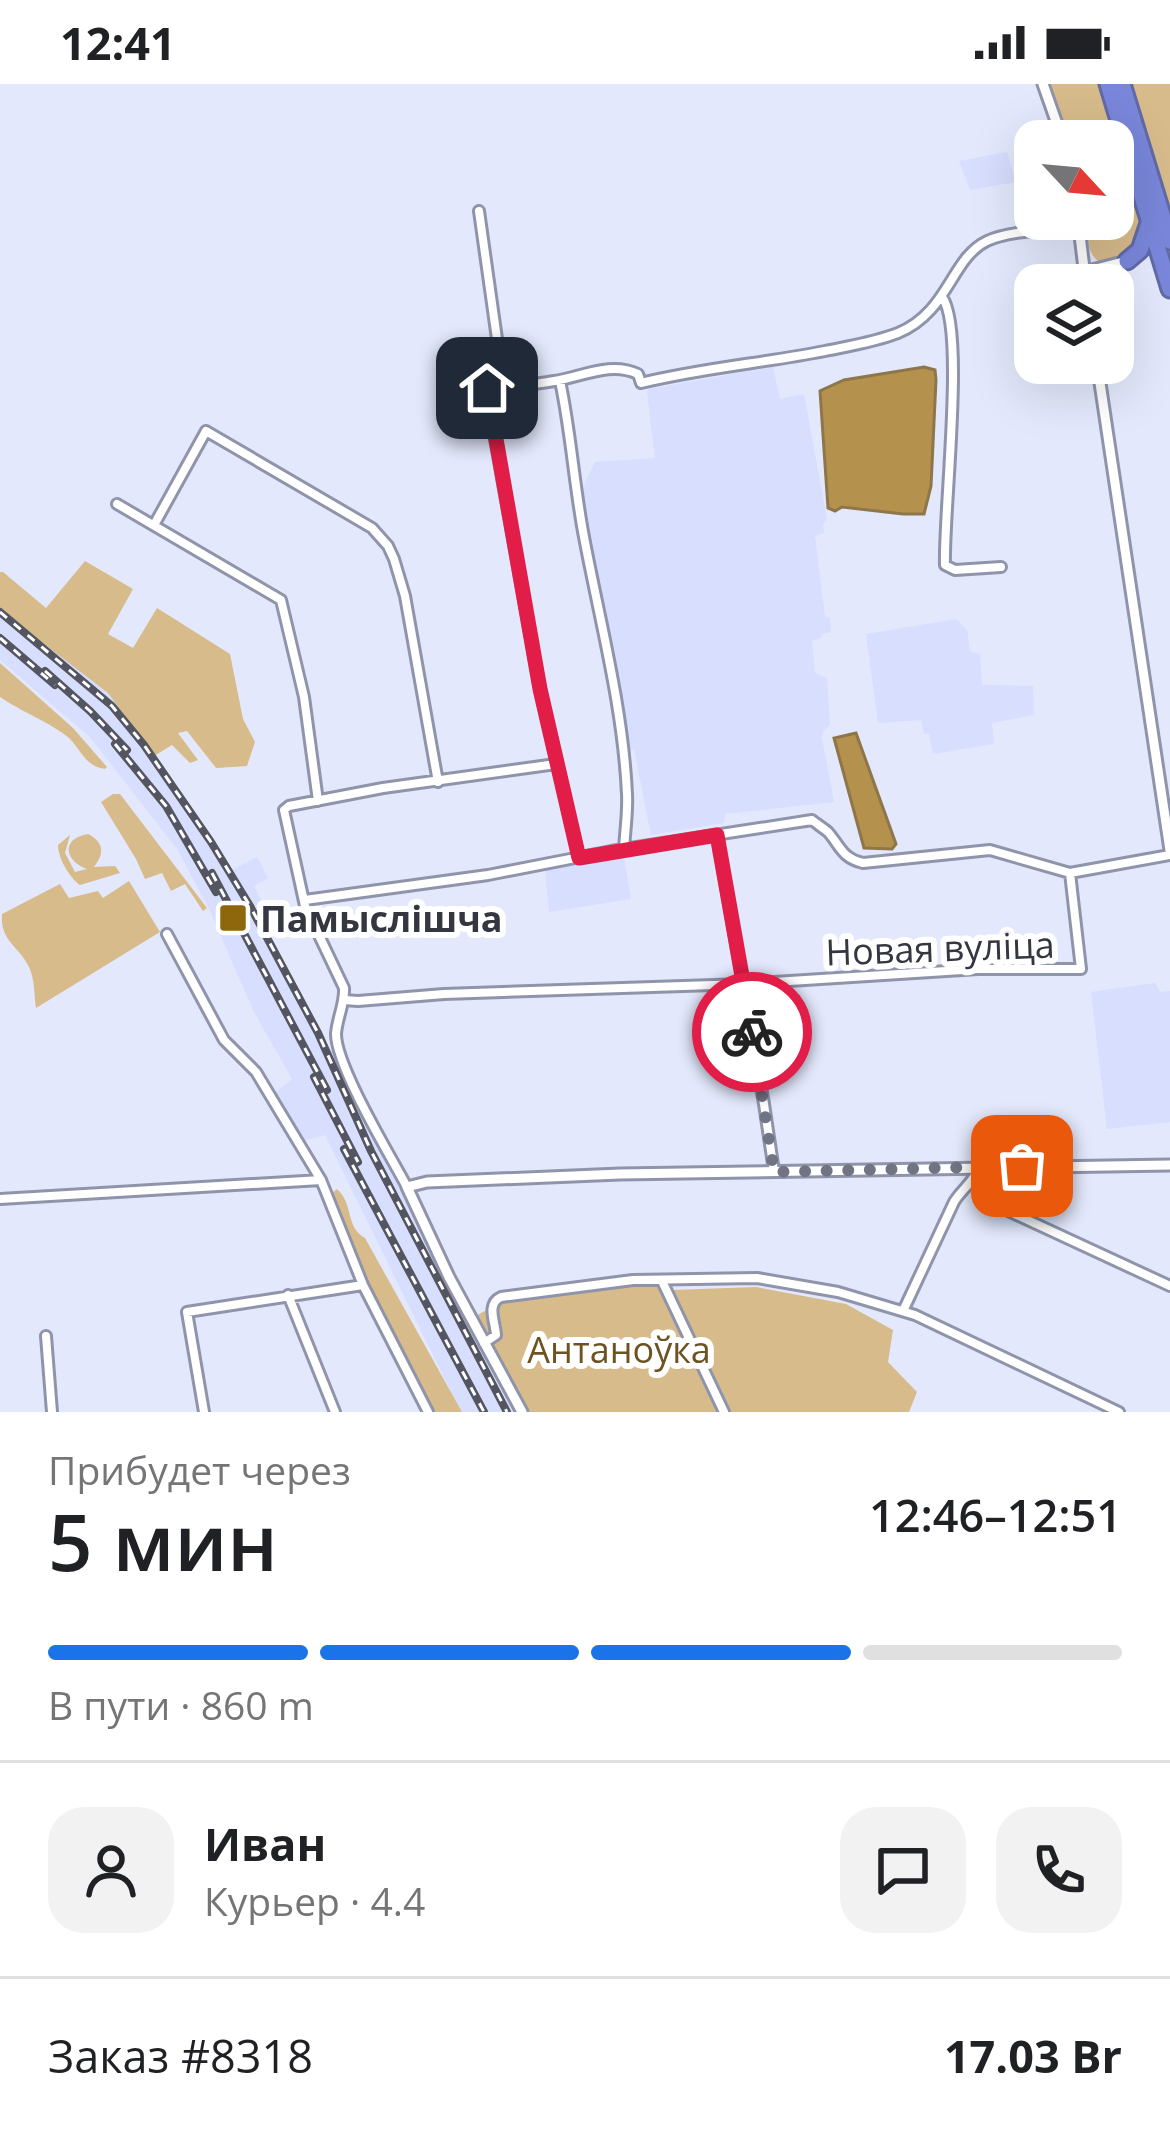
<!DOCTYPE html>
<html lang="ru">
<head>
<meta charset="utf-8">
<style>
	:root { --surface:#fff; --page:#f2f2f2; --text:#202124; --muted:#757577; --line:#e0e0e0; --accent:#1a73e8 }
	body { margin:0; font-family:"Open Sans",sans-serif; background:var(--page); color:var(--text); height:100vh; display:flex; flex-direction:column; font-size:45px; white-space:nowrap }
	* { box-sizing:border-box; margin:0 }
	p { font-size:39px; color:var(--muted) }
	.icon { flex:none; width:66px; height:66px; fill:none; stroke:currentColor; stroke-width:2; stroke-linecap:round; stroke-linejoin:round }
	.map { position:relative; height:1328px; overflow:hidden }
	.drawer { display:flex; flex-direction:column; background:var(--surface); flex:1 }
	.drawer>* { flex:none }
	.needle { width:78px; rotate:116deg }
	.tools { position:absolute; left:1014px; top:36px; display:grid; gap:24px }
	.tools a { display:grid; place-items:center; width:120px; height:120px; border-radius:24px; background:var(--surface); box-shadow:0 12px 48px #0002; font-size:60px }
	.pin { position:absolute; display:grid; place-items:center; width:102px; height:102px; color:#fff; margin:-51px; border-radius:24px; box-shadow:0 6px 18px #0006 }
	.courier { position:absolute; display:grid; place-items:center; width:120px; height:120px; margin:-60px; border:9px solid #e11d48; border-radius:50%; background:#fff; color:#222; box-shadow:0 3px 15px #0007 }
	.overview em { font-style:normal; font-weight:600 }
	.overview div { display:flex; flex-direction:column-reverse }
	.overview { display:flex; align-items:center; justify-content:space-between; height:204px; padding:0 48px }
	h1 { font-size:78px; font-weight:600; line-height:90px }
	.bar { display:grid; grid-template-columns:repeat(4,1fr); gap:18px 12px; align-content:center; height:144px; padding:0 48px }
	.bar i { height:15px; border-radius:9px; background:var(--line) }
	.bar .on { background:var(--accent) }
	.bar p { grid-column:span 4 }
	.line { display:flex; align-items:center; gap:30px; padding:0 48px; border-top:3px solid var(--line) }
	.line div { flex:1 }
	.round { display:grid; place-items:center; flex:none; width:126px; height:126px; border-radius:36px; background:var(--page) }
	.status { display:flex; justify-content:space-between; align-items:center; height:84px; padding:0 60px; background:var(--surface); direction:ltr }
	.status svg { height:33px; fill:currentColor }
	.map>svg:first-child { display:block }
	.built { fill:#d7defe }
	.green { fill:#d7bb8b }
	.water { fill:#b5914e; stroke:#8e764a; stroke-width:3 }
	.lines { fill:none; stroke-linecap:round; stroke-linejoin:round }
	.street-casing { stroke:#8f94ab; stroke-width:14 }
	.secondary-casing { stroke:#8f94ab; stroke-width:15 }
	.highway-casing { stroke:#616aa4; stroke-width:21 }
	.street { stroke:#fff; stroke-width:8 }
	.secondary { stroke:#fff; stroke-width:9 }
	.highway { stroke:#7986da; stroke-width:15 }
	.rail-casing { stroke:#535561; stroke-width:8 }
	.rail { stroke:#fff; stroke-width:3; stroke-dasharray:9; stroke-linecap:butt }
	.done { stroke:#717482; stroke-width:12; stroke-dasharray:0 21.6 }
	.route { stroke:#e11d48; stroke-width:15 }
	.poi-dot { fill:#8e660b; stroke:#fff; stroke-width:4.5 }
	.labels { text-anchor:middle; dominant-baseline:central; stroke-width:12; stroke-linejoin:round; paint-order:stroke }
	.poi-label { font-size:36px; font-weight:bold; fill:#343640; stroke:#fff; text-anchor:start }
	.street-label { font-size:36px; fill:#343640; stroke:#fff }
	.park-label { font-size:36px; fill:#6d5321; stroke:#fff }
</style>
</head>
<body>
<div class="status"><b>12:41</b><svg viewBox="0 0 49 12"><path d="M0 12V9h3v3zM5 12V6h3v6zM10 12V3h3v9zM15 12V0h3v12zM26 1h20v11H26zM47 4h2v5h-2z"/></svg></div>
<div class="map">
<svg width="1170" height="1328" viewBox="0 0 1170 1328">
	<rect width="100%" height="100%" fill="#e3e8fc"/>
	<path class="built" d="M 1007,68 L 1016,98 L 970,106 L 959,77 Z
		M 773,283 L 780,315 L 804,310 L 827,435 L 823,441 L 824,449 L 815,452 L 825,533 L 830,534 L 831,548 L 822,550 L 821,554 L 812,557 L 815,589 L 827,594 L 830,641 L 823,647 L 822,654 L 834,718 L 725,730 L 724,739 L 651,751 L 634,665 L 627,666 L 605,530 L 585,446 L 583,410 L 585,398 L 595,378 L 655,374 L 647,308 L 649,305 Z
		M 0,513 L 109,604 L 232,786 L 257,773 L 268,794 L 254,802 L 262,818 L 254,822 L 320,945 L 517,1328 L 461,1328 L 325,1051 L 303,1057 L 275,1009 L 292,995 L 254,928 L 209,825 L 177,765 L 90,653 L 0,576 Z
		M 956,535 L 967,546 L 970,567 L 980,570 L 982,601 L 1033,602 L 1034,631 L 992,639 L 994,660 L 933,670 L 929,650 L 924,650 L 921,636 L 878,639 L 866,550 Z
		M 624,773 L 631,815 L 549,828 L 545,785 Z
		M 1155,899 L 1160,908 L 1170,907 L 1170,1038 L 1107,1045 L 1091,908 Z"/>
	<path class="green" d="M 1048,0 L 1099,0 L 1141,142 L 1142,150 L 1128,172 L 1100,178 C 1086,171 1088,150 1086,135 L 1113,135 L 1113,57 L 1068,57 Z
		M 1132,0 L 1170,0 L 1170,122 Z
		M 85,477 L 133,505 L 108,550 L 133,564 L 157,524 L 230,570 L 243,635 L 255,658 L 247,682 L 216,684 L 187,647 L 178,649 L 198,676 L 190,679 L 172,661 L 154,672 L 108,609 L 0,526 L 0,488 L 3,488 L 46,524 Z
		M 0,579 L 73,644 L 107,683 L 105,685 C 85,682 82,667 69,654 C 53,640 20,627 0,613 Z
		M 113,710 L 120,710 L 207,824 L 203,827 L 185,800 L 171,807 L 162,789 L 145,795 L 136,775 L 101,718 Z
		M 88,750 C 105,759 104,770 94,783 L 115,782 L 120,789 L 80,801 C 69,793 58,774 58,761 L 70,751 L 65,769 L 75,788 L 87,785 C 66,778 59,755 88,750 Z
		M 129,797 L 160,848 L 36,924 C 34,911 35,896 29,883 C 18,861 0,857 2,830 L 60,800 L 69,814 L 98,807 L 103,814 Z
		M 337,1105 C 354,1120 345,1143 365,1154 L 462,1328 L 435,1328 L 381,1229 L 355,1175 L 331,1110 Z
		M 656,1198 L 721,1328 L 527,1328 L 474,1233 L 501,1218 Z
		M 756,1203 L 846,1220 L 893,1246 L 888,1278 L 917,1308 L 909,1328 L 725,1328 L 673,1206 Z"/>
	<path class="water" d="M 924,283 L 935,286 L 936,296 L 931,402 L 924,430 L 903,430 L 842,423 L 835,427 L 828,424 L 820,307 L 844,296 Z
		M 856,649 L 896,760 L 892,765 L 864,764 L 834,654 Z"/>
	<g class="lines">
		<g class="street-casing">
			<path id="street" d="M 479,127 L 498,262 L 486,292 L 488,316 L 540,605 L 579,774
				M 942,213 C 966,244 943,431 945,481 L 955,486 L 1001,483
				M 560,297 C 571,348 574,401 584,453 C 600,538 623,623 627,710 C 628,728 625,747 624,765
				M 487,305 C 509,302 532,301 554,297 C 582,293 610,277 638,290 L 641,299 C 702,284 764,279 825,267 C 849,262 875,258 898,249 C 949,228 951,174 987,157 C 1010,146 1053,146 1079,143
				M 117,420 L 281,516 L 304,613 L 318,717
				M 154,441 L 206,347 L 372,444 L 388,462 L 394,475 L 405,512 L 438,698
				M 717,751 L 764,1020 L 774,1087
				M 305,816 L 488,791 L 611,767 L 812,736 C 813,737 827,747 828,748 C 841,763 842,774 863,779 L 990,766 L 1070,789 L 1170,771
				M 167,850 L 224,956 L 256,988 L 321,1096 L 363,1201 L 428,1328
				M 344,916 L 358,917 L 444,910 L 744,900 L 978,885 L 1081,885 L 1070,789
				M 407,1103 C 390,1071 336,982 336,950 C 337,934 345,920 344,904 L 305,822 L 284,726 L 289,722 L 383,704 L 556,680
				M 0,1115 L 321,1096
				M 993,1120 L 1170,1202
				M 662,1197 L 724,1328
				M 288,1211 L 335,1328
				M 903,1227 L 954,1118 C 960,1107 977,1095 978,1083
				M 46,1252 L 52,1328
				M 484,1259 L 496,1251 C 495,1237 486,1220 501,1213 L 633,1196 L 757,1194 L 838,1208 L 915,1231 L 1119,1328
				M 204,1328 L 187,1228 L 363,1201"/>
		</g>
		<g class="secondary-casing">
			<path id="secondary" d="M 1043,0 L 1063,57
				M 1078,135 L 1086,201
				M 1084,188 L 1127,177
				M 1097,279 L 1170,766
				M 522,1328 L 449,1193 L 407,1103 L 427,1098 L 620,1090 L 1170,1081"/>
		</g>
		<g class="highway-casing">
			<path id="highway" d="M 1108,0 L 1170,205
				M 1122,0 L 1170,157
				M 1127,177 L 1140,166 L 1149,139"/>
		</g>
		<use href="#street" class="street"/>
		<use href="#secondary" class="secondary"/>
		<use href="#highway" class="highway"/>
		<g class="rail-casing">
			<path id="rail" d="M 0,528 L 112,622 L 144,661 L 211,758 L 250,822 L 318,949 L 371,1067 L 507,1328
				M 0,554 L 55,601
				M 45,587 L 90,627 L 127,666
				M 115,660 L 166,722 L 216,808
				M 212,789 L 327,1006
				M 314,993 L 358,1078
				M 344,1065 L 484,1328"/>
		</g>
		<use href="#rail" class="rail"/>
	</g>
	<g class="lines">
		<path class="done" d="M 752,948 L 774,1088 L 1022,1082"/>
		<path class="route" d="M 487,304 L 540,605 L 579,774 L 717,751 L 752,948"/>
	</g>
	<rect class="poi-dot" x="218" y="819" width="30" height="30" rx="6"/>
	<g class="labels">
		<g class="poi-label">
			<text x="260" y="834">Памыслішча</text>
		</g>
		<g class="street-label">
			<text transform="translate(940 864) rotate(-2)">Новая вуліца</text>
		</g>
		<g class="park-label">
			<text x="619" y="1265">Антаноўка</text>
		</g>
	</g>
</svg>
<div class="tools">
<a><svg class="needle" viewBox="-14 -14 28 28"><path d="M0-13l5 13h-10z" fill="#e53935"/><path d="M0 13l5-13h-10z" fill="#757577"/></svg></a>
<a><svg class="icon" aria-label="layers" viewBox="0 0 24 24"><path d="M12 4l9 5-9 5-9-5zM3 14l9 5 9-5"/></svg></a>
</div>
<div class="pin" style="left:1022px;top:1082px;background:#ea580c"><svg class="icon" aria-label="bag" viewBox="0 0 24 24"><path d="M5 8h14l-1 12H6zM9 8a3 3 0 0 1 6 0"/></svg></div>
<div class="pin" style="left:487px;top:304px;background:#1f2937"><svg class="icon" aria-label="home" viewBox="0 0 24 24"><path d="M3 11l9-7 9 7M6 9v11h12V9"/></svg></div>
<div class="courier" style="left:752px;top:948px"><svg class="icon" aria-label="bike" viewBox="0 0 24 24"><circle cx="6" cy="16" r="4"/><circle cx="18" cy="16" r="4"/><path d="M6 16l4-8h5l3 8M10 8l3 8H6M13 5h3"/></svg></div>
</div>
<section class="drawer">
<div class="overview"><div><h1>5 мин</h1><p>Прибудет через</p></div><em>12:46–12:51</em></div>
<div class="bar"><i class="on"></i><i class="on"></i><i class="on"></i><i></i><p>В пути · 860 m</p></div>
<div class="line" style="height:216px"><a class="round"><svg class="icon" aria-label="person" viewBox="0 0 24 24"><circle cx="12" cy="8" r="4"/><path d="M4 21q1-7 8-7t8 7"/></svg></a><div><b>Иван</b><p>Курьер · 4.4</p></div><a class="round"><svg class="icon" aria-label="chat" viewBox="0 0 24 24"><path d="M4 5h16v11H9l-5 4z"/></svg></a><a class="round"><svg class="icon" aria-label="phone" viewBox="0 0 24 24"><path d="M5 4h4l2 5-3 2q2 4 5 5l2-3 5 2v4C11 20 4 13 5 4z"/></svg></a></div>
<div class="line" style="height:156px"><div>Заказ #8318</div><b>17.03 Br</b></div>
</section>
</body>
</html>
